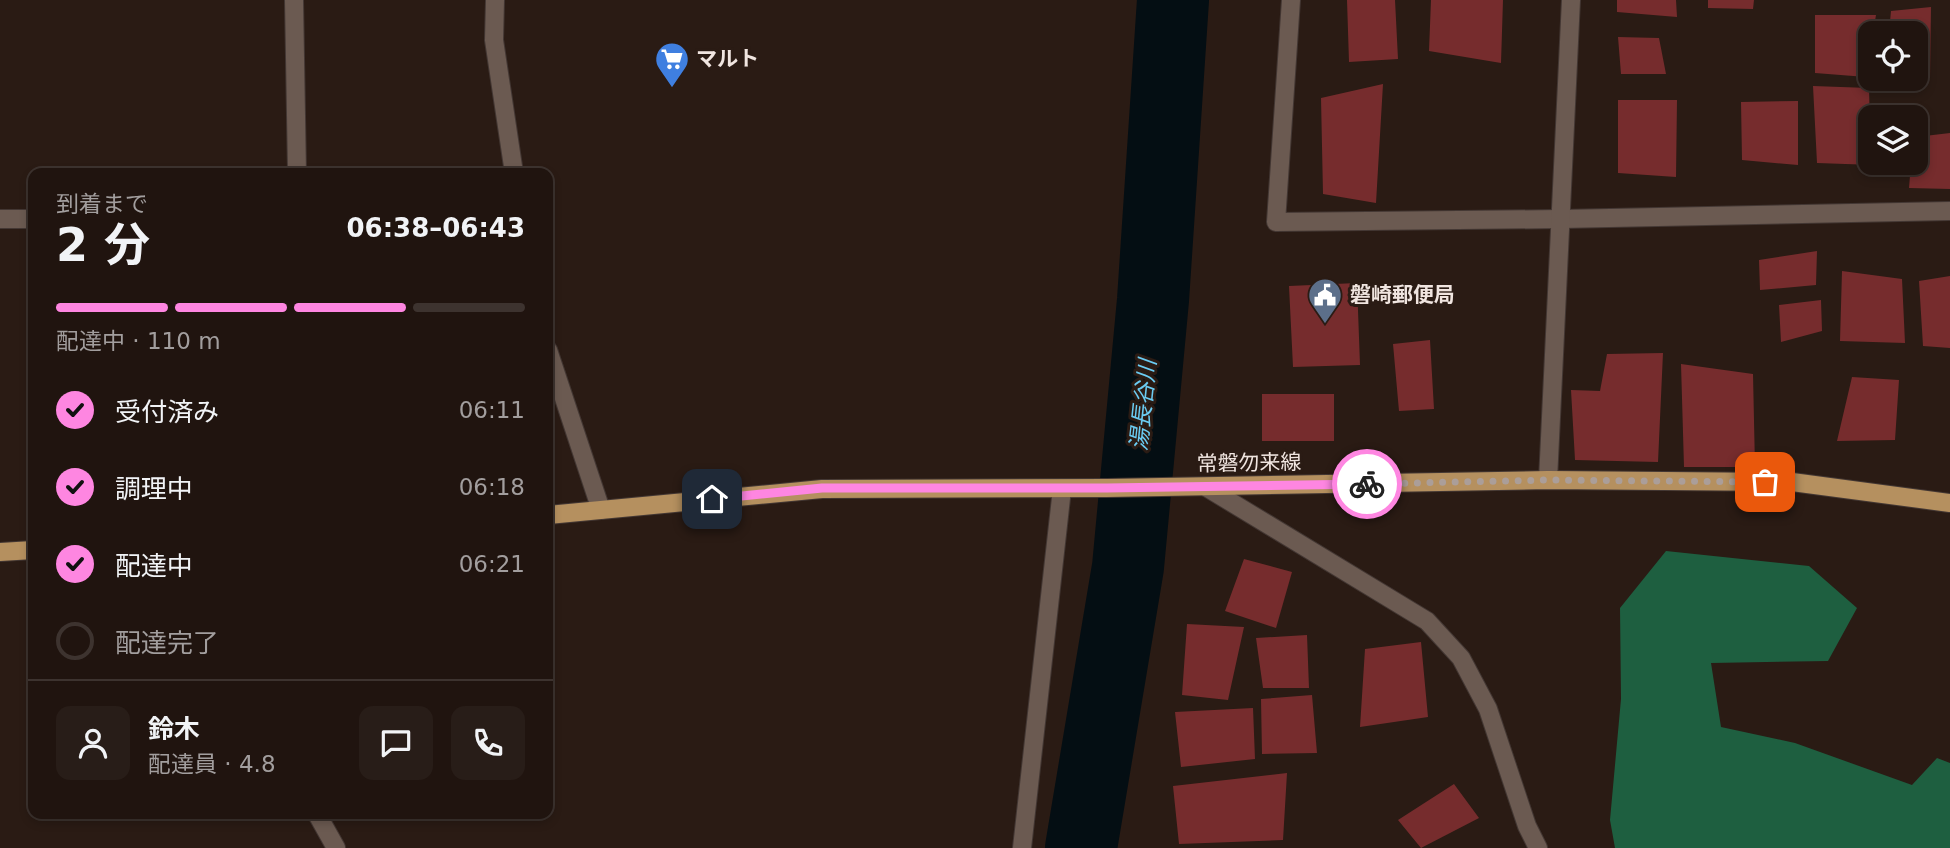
<!DOCTYPE html>
<html lang="ja">
<head>
<meta charset="utf-8">
<style>
	:root { --surface:#20140f; --page:#281d18; --text:#f1f3f6; --muted:#a29e9e; --line:#3d332f; --accent:#fe86e1 }
	body { margin:0; font-family:"DejaVu Sans","Noto Sans JP",sans-serif; background:var(--page); color:var(--text); height:100vh; display:flex; flex-direction:column; font-size:26px; white-space:nowrap }
	* { box-sizing:border-box; margin:0 }
	p { font-size:23px; color:var(--muted) }
	.icon { flex:none; width:38px; height:38px; fill:none; stroke:currentColor; stroke-width:2; stroke-linecap:round; stroke-linejoin:round }
	.map { position:relative; flex:1; overflow:hidden }
	.panel { position:absolute; left:28px; top:168px; width:525px; height:651px; display:flex; flex-direction:column; background:var(--surface); border-radius:14px; box-shadow:0 4px 10px #0003,0 0 0 2px var(--line) }
	.panel>* { flex:none }
	.controls { position:absolute; left:1858px; top:21px; display:grid; gap:14px }
	.controls a { display:grid; place-items:center; width:70px; height:70px; border-radius:14px; background:var(--surface); box-shadow:0 4px 10px #0003,0 0 0 2px var(--line); font-size:35px }
	.pin { position:absolute; display:grid; place-items:center; width:60px; height:60px; color:#fff; margin:-30px; border-radius:14px; box-shadow:0 4px 10px #0006 }
	.courier { position:absolute; display:grid; place-items:center; width:70px; height:70px; margin:-35px; border:5px solid #fe86e1; border-radius:50%; background:#fff; color:#222; box-shadow:0 2px 9px #0007 }
	.overview em { font-style:normal; font-weight:700 }
	.overview div { display:flex; flex-direction:column-reverse }
	.overview { display:flex; align-items:center; justify-content:space-between; height:119px; padding:0 28px }
	h1 { font-size:46px; font-weight:700; line-height:52px }
	.bar { display:grid; grid-template-columns:repeat(4,1fr); gap:10px 7px; align-content:center; height:84px; padding:0 28px }
	.bar i { height:9px; border-radius:5px; background:var(--line) }
	.bar .active { background:var(--accent) }
	.bar p { grid-column:span 4 }
	.line { display:flex; align-items:center; gap:18px; padding:0 28px; border-top:2px solid var(--line) }
	.line div { flex:1 }
	.round { display:grid; place-items:center; flex:none; width:74px; height:74px; border-radius:14px; background:var(--page) }
	ol { padding:0 28px; list-style:none }
	li { display:flex; align-items:center; gap:21px; height:77px }
	li p { margin-inline-start:auto }
	li .icon { padding:7px; border-radius:50%; background:var(--accent); color:#111; stroke-width:4 }
	li:last-child { color:var(--muted) }
	li i { width:38px; height:38px; border:4px solid var(--line); border-radius:50% }
	.map>svg:first-child { display:block }
	.forest { fill:#1e5f40 }
	.lines { fill:none; stroke-linecap:round; stroke-linejoin:round }
	.river { stroke:#040e13; stroke-width:72 }
	.building { fill:#762c2d }
	.minor-casing { stroke:#433733; stroke-width:20 }
	.tertiary-casing { stroke:#433733; stroke-width:20 }
	.primary-casing { stroke:#433733; stroke-width:20 }
	.minor { stroke:#6b5a51; stroke-width:18 }
	.tertiary { stroke:#6b5a51; stroke-width:18 }
	.primary { stroke:#b5905f; stroke-width:18 }
	.done { stroke:#ab9e99; stroke-width:7; stroke-dasharray:0 12.6 }
	.route { stroke:#fe86e1; stroke-width:9 }
	.labels { text-anchor:middle; dominant-baseline:central; stroke-width:6; stroke-linejoin:round; paint-order:stroke }
	.poi-label { font-size:21px; font-weight:bold; fill:#f0e5e0; stroke:#2a1b14; text-anchor:start }
	.street-label { font-size:21px; fill:#f0e5e0; stroke:#2a1b14 }
	.water-label { font-size:23px; font-style:italic; fill:#6bccf3; stroke:#2a1b14 }
</style>
</head>
<body>
<div class="map">
<svg width="1950" height="848" viewBox="0 0 1950 848">
	<rect width="100%" height="100%" fill="#2a1b14"/>
	<path class="forest" d="M 1666,551 L 1809,566 L 1857,608 L 1828,661 L 1711,663 L 1721,727 L 1795,743 L 1912,785 L 1937,758 L 1950,763 L 1950,848 L 1615,848 L 1610,820 L 1621,699 L 1620,608 Z"/>
	<g class="lines">
		<path class="river" d="M 1081,848 L 1128,567 L 1153,300 L 1173,0"/>
	</g>
	<path class="building" d="M 1347,0 L 1395,0 L 1398,59 L 1349,62 Z
		M 1431,0 L 1503,0 L 1501,63 L 1429,51 Z
		M 1617,0 L 1676,0 L 1677,17 L 1617,12 Z
		M 1708,0 L 1754,0 L 1753,9 L 1708,8 Z
		M 1931,7 L 1930,78 L 1916,77 L 1916,33 L 1889,33 L 1891,11 Z
		M 1815,15 L 1876,15 L 1873,33 L 1871,33 L 1866,77 L 1815,73 Z
		M 1618,37 L 1659,38 L 1666,74 L 1621,74 Z
		M 1383,84 L 1376,203 L 1323,194 L 1321,98 Z
		M 1813,86 L 1869,88 L 1871,163 L 1874,163 L 1874,165 L 1817,163 Z
		M 1618,100 L 1677,100 L 1676,177 L 1618,173 Z
		M 1798,101 L 1798,165 L 1742,160 L 1741,102 Z
		M 1950,133 L 1950,189 L 1909,188 L 1911,163 L 1916,163 L 1916,137 Z
		M 1817,251 L 1816,285 L 1760,290 L 1759,260 Z
		M 1842,271 L 1902,279 L 1905,343 L 1840,341 Z
		M 1950,276 L 1950,348 L 1923,346 L 1919,281 Z
		M 1357,283 L 1360,365 L 1293,367 L 1289,286 Z
		M 1821,300 L 1822,331 L 1781,342 L 1779,305 Z
		M 1430,340 L 1434,409 L 1399,411 L 1393,344 Z
		M 1663,353 L 1658,462 L 1575,460 L 1571,390 L 1600,391 L 1607,354 Z
		M 1681,364 L 1753,374 L 1755,467 L 1684,467 Z
		M 1852,377 L 1899,380 L 1895,440 L 1837,441 Z
		M 1262,394 L 1334,394 L 1334,441 L 1262,441 Z
		M 1244,559 L 1292,572 L 1276,628 L 1225,611 Z
		M 1187,624 L 1244,627 L 1228,700 L 1182,695 Z
		M 1307,635 L 1309,688 L 1263,688 L 1256,638 Z
		M 1421,642 L 1428,717 L 1360,727 L 1365,649 Z
		M 1312,695 L 1317,753 L 1262,754 L 1261,699 Z
		M 1253,708 L 1255,759 L 1181,767 L 1175,712 Z
		M 1287,773 L 1283,840 L 1179,844 L 1173,786 Z
		M 1454,784 L 1479,818 L 1421,848 L 1398,820 Z"/>
	<g class="lines">
		<g class="minor-casing">
			<path id="minor" d="M 495,0 L 494,40 L 514,173
				M 1291,0 L 1276,222 L 1561,219 L 1950,211
				M 0,219 L 33,219
				M 548,350 L 601,510
				M 1206,487 L 1427,621 L 1461,658 L 1488,709 L 1527,826 L 1538,848
				M 317,814 L 336,848"/>
		</g>
		<g class="tertiary-casing">
			<path id="tertiary" d="M 294,0 L 297,173
				M 1548,480 L 1571,0
				M 1022,848 L 1062,489"/>
		</g>
		<g class="primary-casing">
			<path id="primary" d="M 548,515 L 822,489 L 1107,488 L 1548,480 L 1792,482 L 1950,503
				M 0,552 L 33,550"/>
		</g>
		<use href="#minor" class="minor"/>
		<use href="#tertiary" class="tertiary"/>
		<use href="#primary" class="primary"/>
	</g>
	<g class="lines">
		<path class="done" d="M 1367,484 L 1548,480 L 1765,482"/>
		<path class="route" d="M 712,499 L 822,488 L 1107,488 L 1367,484"/>
	</g>
	<defs>
		<g id="supermarket-pin" transform="scale(1.75)"><path d="M0 17L-7.5 6A9.5 9.5 0 1 1 7.5 6Z" fill="#3f7fe0" stroke="#2a1b14"/><path d="M-6-5.5h2.5l.6 2H6L4.5 2H-2.5L-4.4-4H-6ZM-1.5 3.2a1.3 1.3 0 1 0 .1 0ZM3 3.2a1.3 1.3 0 1 0 .1 0Z" fill="#fff"/></g>
		<g id="civic-pin" transform="scale(1.75)"><path d="M0 17L-7.5 6A9.5 9.5 0 1 1 7.5 6Z" fill="#5c6f8a" stroke="#2a1b14"/><path d="M-.6-6.5H3V-4.5H.6V-3L4-1V1h2V6H-6V1h2V-1L-.6-3ZM-1.2 2.5V6h2.4V2.5Z" fill="#fff"/></g>
	</defs>
	<g fill-rule="evenodd">
		<use href="#supermarket-pin" x="672" y="59"/>
		<use href="#civic-pin" x="1325" y="295"/>
	</g>
	<g class="labels">
		<g class="poi-label">
			<text x="696" y="59">マルト</text>
			<text x="1350" y="295">磐崎郵便局</text>
		</g>
		<g class="street-label">
			<text transform="translate(1249 463) rotate(-1)">常磐勿来線</text>
		</g>
		<g class="water-label">
			<text transform="translate(1143 405) rotate(-84)">湯長谷川</text>
		</g>
	</g>
</svg>
<div class="controls">
<a><svg class="icon" aria-label="locate" viewBox="0 0 24 24"><circle cx="12" cy="12" r="6"/><path d="M12 2v4M12 18v4M2 12h4M18 12h4"/></svg></a>
<a><svg class="icon" aria-label="layers" viewBox="0 0 24 24"><path d="M12 4l9 5-9 5-9-5zM3 14l9 5 9-5"/></svg></a>
</div>
<div class="pin" style="left:1765px;top:482px;background:#ea580c"><svg class="icon" aria-label="bag" viewBox="0 0 24 24"><path d="M5 8h14l-1 12H6zM9 8a3 3 0 0 1 6 0"/></svg></div>
<div class="pin" style="left:712px;top:499px;background:#1f2937"><svg class="icon" aria-label="home" viewBox="0 0 24 24"><path d="M3 11l9-7 9 7M6 9v11h12V9"/></svg></div>
<div class="courier" style="left:1367px;top:484px"><svg class="icon" aria-label="bike" viewBox="0 0 24 24"><circle cx="6" cy="16" r="4"/><circle cx="18" cy="16" r="4"/><path d="M6 16l4-8h5l3 8M10 8l3 8H6M13 5h3"/></svg></div>
<section class="panel">
<div class="overview"><div><h1>2 分</h1><p>到着まで</p></div><em>06:38–06:43</em></div>
<div class="bar"><i class="active"></i><i class="active"></i><i class="active"></i><i></i><p>配達中 · 110 m</p></div>
<ol>
<li><svg class="icon" aria-label="check" viewBox="0 0 24 24"><path d="M5 12l5 5 9-10"/></svg>受付済み<p>06:11</p></li>
<li><svg class="icon" aria-label="check" viewBox="0 0 24 24"><path d="M5 12l5 5 9-10"/></svg>調理中<p>06:18</p></li>
<li><svg class="icon" aria-label="check" viewBox="0 0 24 24"><path d="M5 12l5 5 9-10"/></svg>配達中<p>06:21</p></li>
<li><i></i>配達完了</li>
</ol>
<div class="line" style="height:126px"><a class="round"><svg class="icon" aria-label="person" viewBox="0 0 24 24"><circle cx="12" cy="8" r="4"/><path d="M4 21q1-7 8-7t8 7"/></svg></a><div><b>鈴木</b><p>配達員 · 4.8</p></div><a class="round"><svg class="icon" aria-label="chat" viewBox="0 0 24 24"><path d="M4 5h16v11H9l-5 4z"/></svg></a><a class="round"><svg class="icon" aria-label="phone" viewBox="0 0 24 24"><path d="M5 4h4l2 5-3 2q2 4 5 5l2-3 5 2v4C11 20 4 13 5 4z"/></svg></a></div>
</section>
</div>
</body>
</html>
